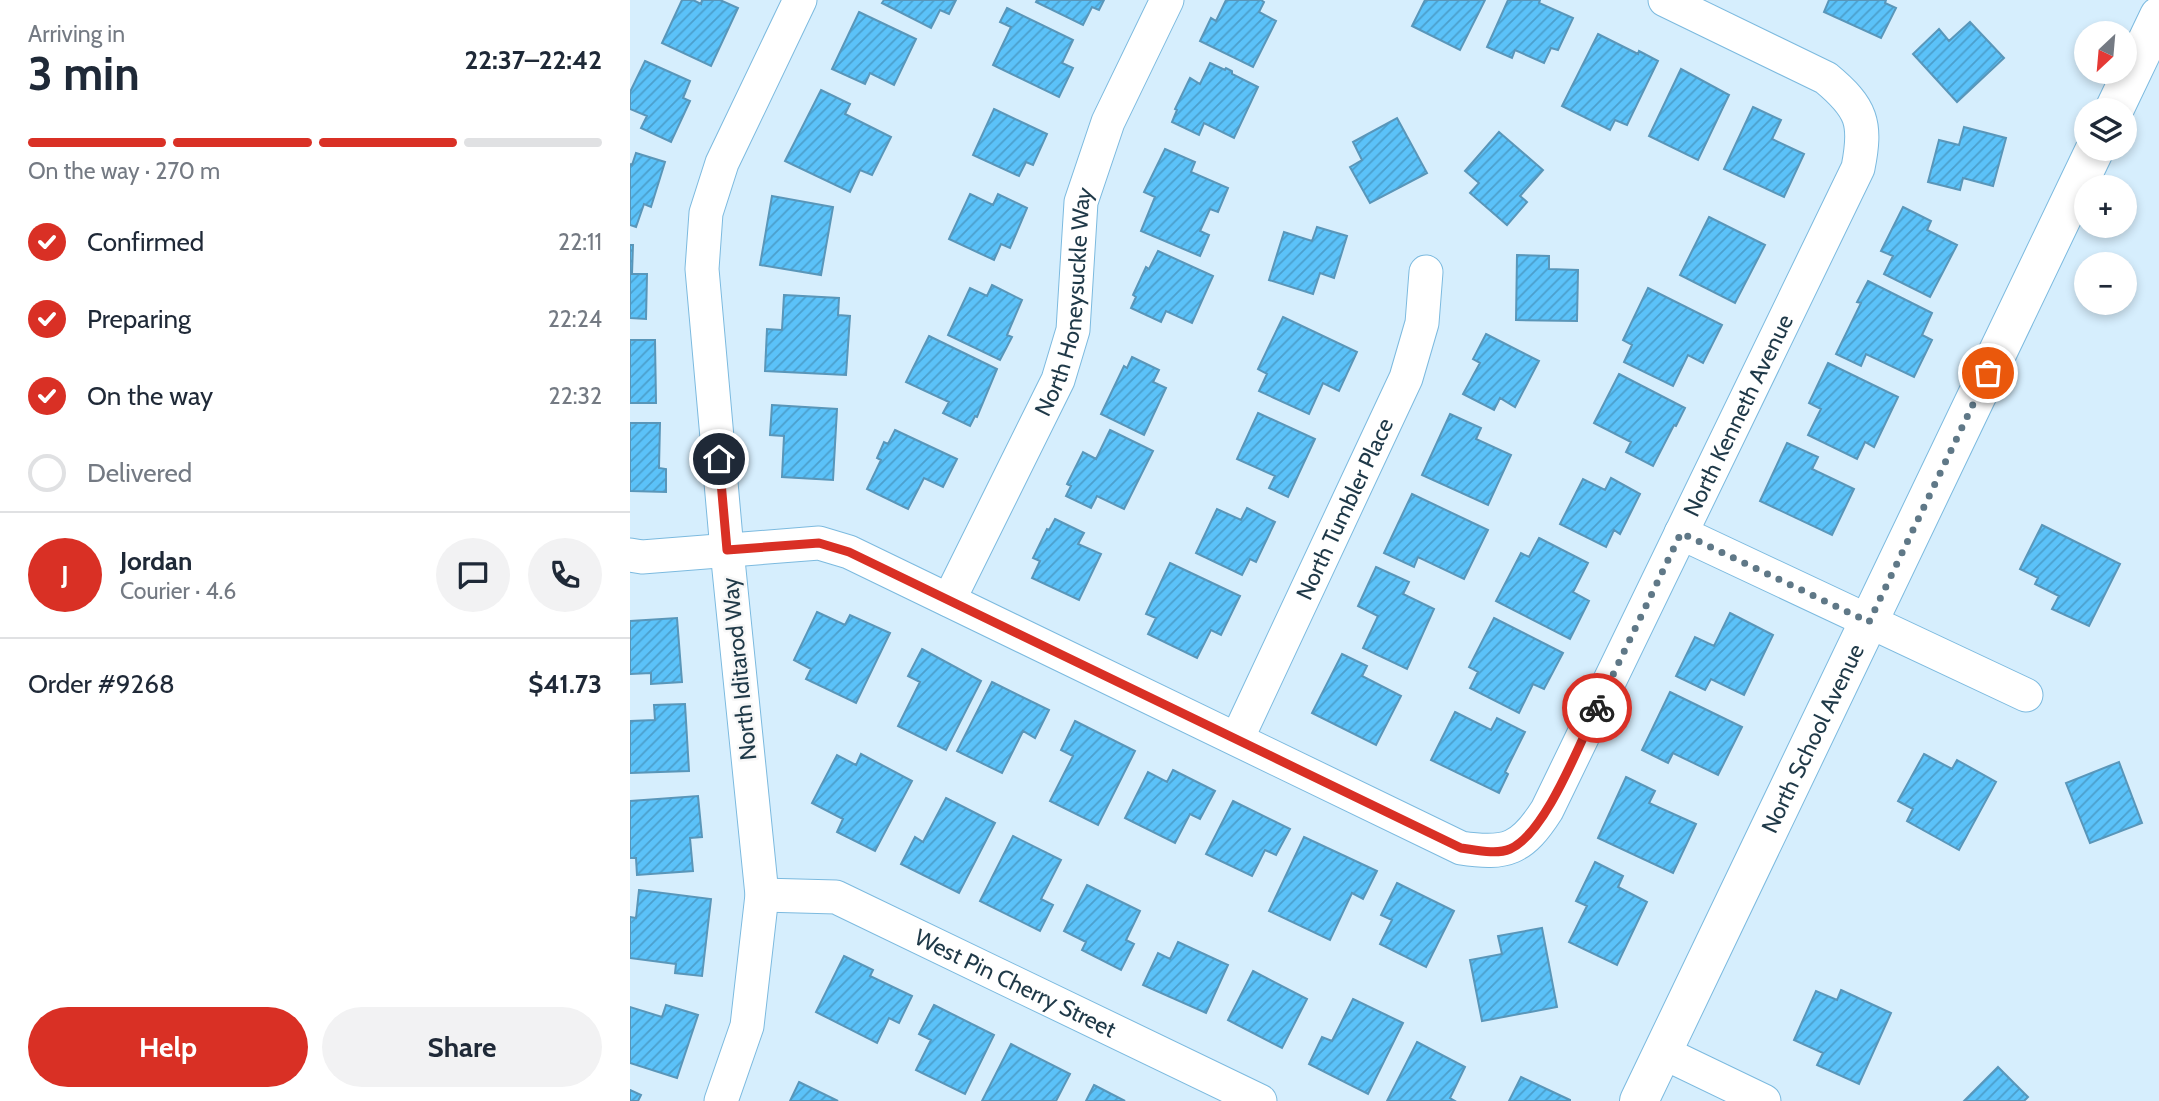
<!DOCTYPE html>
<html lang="en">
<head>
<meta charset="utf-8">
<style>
	:root { --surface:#fff; --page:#f2f2f3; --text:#1f2937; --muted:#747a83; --line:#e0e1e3; --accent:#d93025 }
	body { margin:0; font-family:Cabin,sans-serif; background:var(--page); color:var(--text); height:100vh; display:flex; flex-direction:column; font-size:26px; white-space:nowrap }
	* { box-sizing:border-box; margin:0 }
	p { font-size:23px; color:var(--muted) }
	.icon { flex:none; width:38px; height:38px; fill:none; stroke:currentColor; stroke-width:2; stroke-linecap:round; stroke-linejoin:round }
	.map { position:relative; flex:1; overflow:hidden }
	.details { display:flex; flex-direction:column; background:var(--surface); width:630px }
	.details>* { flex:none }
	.needle { width:46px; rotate:206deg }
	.tools { position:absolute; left:1444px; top:21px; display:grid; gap:14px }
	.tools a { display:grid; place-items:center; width:63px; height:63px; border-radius:50%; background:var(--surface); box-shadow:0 4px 10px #0003; font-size:35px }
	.pin { position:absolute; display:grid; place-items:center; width:60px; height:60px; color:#fff; margin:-30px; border:4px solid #fff; border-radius:50%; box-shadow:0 2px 7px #0007 }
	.courier { position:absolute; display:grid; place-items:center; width:70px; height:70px; margin:-35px; border:5px solid #d93025; border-radius:50%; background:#fff; color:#222; box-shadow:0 2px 9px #0007 }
	.overview em { font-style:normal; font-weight:700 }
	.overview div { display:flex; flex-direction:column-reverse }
	.overview { display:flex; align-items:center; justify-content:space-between; height:119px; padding:0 28px }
	h1 { font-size:46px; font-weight:700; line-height:52px }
	.bar { display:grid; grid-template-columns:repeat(4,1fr); gap:10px 7px; align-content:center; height:84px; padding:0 28px }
	.bar i { height:9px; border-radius:5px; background:var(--line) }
	.bar .on { background:var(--accent) }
	.bar p { grid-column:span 4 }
	.line { display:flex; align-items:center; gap:18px; padding:0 28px; border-top:2px solid var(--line) }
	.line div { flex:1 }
	.round { display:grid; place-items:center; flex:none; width:74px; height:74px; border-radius:37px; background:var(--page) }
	ol { padding:0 28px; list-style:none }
	li { display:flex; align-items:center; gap:21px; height:77px }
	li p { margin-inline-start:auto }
	li .icon { padding:7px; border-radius:50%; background:var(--accent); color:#fff; stroke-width:4 }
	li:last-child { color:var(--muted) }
	li i { width:38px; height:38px; border:4px solid var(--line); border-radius:50% }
	.action { display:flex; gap:14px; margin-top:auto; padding:14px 28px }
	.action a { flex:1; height:80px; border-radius:42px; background:var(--accent); color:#fff; font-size:28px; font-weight:700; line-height:80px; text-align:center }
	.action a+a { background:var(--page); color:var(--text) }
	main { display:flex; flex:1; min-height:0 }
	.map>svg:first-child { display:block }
	.building { fill:url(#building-hatch); stroke:#5996b9; stroke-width:2 }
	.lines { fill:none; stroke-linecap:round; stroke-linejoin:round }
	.street-casing { stroke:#7cbadf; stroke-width:35 }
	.secondary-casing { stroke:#7cbadf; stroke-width:40 }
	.street { stroke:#fff; stroke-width:33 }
	.secondary { stroke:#fff; stroke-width:38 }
	.done { stroke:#5f7887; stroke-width:7; stroke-dasharray:0 12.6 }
	.route { stroke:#d93025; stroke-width:9 }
	.labels { text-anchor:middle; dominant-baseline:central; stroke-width:5; stroke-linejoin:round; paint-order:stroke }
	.street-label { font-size:23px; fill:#1f3948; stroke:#f7f7f7 }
</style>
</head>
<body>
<main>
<section class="details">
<div class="overview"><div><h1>3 min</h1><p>Arriving in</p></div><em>22:37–22:42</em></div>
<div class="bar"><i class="on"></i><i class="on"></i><i class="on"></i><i></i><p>On the way · 270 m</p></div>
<ol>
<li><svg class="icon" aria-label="check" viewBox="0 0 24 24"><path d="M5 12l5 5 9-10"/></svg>Confirmed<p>22:11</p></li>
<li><svg class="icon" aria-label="check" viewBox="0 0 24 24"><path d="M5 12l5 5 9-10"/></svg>Preparing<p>22:24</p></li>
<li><svg class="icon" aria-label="check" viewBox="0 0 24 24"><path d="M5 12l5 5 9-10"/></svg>On the way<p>22:32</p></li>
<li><i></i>Delivered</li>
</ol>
<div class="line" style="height:126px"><b class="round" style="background:var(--accent);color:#fff">J</b><div><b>Jordan</b><p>Courier · 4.6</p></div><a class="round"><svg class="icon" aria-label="chat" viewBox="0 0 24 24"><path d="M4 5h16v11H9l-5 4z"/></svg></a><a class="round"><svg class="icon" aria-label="phone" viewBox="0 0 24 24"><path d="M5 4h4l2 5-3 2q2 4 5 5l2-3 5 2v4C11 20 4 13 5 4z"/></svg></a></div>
<div class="line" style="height:91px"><div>Order #9268</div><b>$41.73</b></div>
<div class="action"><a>Help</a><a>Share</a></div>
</section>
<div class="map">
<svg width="1529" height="1101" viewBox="0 0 1529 1101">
	<defs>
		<pattern id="building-hatch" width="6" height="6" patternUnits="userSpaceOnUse" patternTransform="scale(1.75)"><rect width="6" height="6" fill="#5bc2f9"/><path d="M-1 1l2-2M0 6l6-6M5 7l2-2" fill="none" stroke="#4b9fcc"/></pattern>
	</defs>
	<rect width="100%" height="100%" fill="#d6eefd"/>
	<path class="building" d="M 52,0 L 63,0 L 71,4 L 72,0 L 90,0 L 108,8 L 81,66 L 32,43 Z
		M 254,0 L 326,0 L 319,14 L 310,10 L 301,28 L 252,3 Z
		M 407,0 L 474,0 L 469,10 L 462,7 L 453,25 L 406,2 Z
		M 596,0 L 631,0 L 634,2 L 629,12 L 646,21 L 623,67 L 570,41 L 581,18 L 586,21 Z
		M 795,0 L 855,0 L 830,50 L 782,26 Z
		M 878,0 L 910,0 L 909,3 L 943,18 L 928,50 L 921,48 L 914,63 L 885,50 L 882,58 L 857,47 Z
		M 1199,0 L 1256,0 L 1255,3 L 1266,8 L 1251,38 L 1194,12 Z
		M 377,8 L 443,40 L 432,63 L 443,68 L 429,97 L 363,65 L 381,27 L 370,22 Z
		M 229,12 L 286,39 L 264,85 L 240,73 L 235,84 L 202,69 Z
		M 1340,22 L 1374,58 L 1327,102 L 1283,54 L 1309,29 L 1319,41 Z
		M 968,34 L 1008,54 L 1009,51 L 1028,61 L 997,125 L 985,120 L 980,130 L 932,106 Z
		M 15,61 L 60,81 L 53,98 L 60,101 L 41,142 L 11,128 L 17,116 L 0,109 L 0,92 Z
		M 580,63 L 595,70 L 596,68 L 602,71 L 602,74 L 628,87 L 604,138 L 574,123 L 569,135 L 542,122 L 547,110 L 545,109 L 560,78 L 570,84 Z
		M 1051,69 L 1099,95 L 1068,160 L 1019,136 Z
		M 191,90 L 220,104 L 215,114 L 261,137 L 242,175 L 230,170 L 220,192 L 155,161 Z
		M 1123,107 L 1151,120 L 1142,139 L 1174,154 L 1154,197 L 1094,169 Z
		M 364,109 L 417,134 L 403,165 L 396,162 L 389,176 L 343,155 Z
		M 767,118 L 797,173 L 740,203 L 720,167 L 732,160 L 723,142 Z
		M 1334,127 L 1376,138 L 1363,186 L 1333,178 L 1330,190 L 1298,182 L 1309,140 L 1329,145 Z
		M 869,132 L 913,170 L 890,196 L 897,202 L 877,225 L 840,193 L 849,183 L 835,171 Z
		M 535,149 L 565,162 L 561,172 L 598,188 L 588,212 L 580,209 L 570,231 L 579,235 L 570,256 L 511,231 L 525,197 L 514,192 Z
		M 6,153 L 35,162 L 21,207 L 14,204 L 6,227 L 0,225 L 0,164 L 2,165 Z
		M 340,194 L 363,205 L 368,194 L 397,208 L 380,248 L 371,244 L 364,260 L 319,239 Z
		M 142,196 L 203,207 L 191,275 L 130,265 Z
		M 1273,207 L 1301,221 L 1297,230 L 1327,245 L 1300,297 L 1254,274 L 1263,256 L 1251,251 Z
		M 1079,217 L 1135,245 L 1105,303 L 1050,275 Z
		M 687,227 L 717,236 L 704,278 L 690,273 L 683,294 L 639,280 L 654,232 L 682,241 Z
		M 0,245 L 3,245 L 2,274 L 17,274 L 16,319 L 0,318 Z
		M 528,251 L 583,276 L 562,323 L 536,311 L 531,322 L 501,308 L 506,297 L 503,295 L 516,267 L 519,269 Z
		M 887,255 L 919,256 L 919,269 L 948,270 L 947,321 L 886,320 Z
		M 1238,281 L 1302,313 L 1292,335 L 1302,340 L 1284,377 L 1236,354 L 1231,366 L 1206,354 L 1231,303 L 1227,302 Z
		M 362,285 L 392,300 L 377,335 L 382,337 L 370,360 L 318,335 L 340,288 L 357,296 Z
		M 1018,288 L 1092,325 L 1073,363 L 1058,355 L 1043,386 L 994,362 L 1002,345 L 993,340 Z
		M 154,295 L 209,298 L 208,315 L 220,316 L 216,375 L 135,371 L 137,329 L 152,330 Z
		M 653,317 L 727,352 L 709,391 L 693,383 L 679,414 L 629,391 L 637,374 L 628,369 Z
		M 856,334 L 909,361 L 885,407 L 870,398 L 864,410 L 833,394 L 850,363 L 843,359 Z
		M 299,336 L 367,369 L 347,417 L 345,416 L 340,426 L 313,413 L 319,402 L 276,382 Z
		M 0,340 L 25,340 L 26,403 L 0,403 Z
		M 502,357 L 529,370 L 523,382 L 536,388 L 514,435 L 471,414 L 494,366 L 497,368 Z
		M 1198,363 L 1268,397 L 1244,447 L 1235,442 L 1227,459 L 1178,435 L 1191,409 L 1179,403 Z
		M 989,374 L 1055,408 L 1046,426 L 1044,425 L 1023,466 L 996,452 L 1001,442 L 964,423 Z
		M 142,405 L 207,409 L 203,480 L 152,477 L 154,436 L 140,435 Z
		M 628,413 L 685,439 L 658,497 L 639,488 L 645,476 L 607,459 Z
		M 820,414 L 851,428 L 846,439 L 881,455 L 858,505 L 792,475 Z
		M 0,423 L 30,423 L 29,468 L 36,469 L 36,492 L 0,491 Z
		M 265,430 L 327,459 L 313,487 L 294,478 L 278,509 L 237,489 L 251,460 L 247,458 L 254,442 L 258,444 Z
		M 480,430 L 523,451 L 494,509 L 467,496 L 461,508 L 436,496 L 441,486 L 437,484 L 453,452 L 466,459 Z
		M 1157,443 L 1188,457 L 1182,469 L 1224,489 L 1202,535 L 1130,501 Z
		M 981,478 L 1010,494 L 990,534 L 984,530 L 976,547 L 930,524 L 953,479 L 975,490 Z
		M 782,494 L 858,530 L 834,579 L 788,557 L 784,567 L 754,553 Z
		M 617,508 L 645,522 L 626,562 L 620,559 L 612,575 L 566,553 L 587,509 L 611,520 Z
		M 425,519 L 454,533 L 448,544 L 471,554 L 449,600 L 402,578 L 410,561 L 403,558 L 417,529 L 419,530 Z
		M 1412,525 L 1490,564 L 1459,626 L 1422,609 L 1429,596 L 1405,584 L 1408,578 L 1390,569 Z
		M 909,538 L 958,563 L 943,592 L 959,601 L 940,639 L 866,601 L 891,553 L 899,557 Z
		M 540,563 L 610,596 L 591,635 L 581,630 L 567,658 L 518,634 L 526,618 L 516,614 Z
		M 746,567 L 779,582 L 773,594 L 804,609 L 777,669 L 733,648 L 748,616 L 728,606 Z
		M 187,612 L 215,625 L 220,615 L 260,633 L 226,703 L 176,679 L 181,669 L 164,660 Z
		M 1100,613 L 1143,635 L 1114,695 L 1081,679 L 1075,690 L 1046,676 L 1065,637 L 1084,646 Z
		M 47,618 L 52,682 L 21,684 L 21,673 L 0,674 L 0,621 Z
		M 864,618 L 933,653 L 914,689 L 903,684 L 889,713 L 840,688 L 848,672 L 839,667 Z
		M 292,649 L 351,681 L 316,750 L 268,726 L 290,682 L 278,676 Z
		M 712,654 L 737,666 L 732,676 L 771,696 L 746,745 L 682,713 Z
		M 362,682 L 419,710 L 405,738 L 393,731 L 372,773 L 327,751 Z
		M 1040,692 L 1112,727 L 1088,775 L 1043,753 L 1038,763 L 1012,750 Z
		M 55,704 L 59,771 L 0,773 L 0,721 L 25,720 L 24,705 Z
		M 825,712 L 861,730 L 867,718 L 895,732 L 875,772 L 878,774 L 869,793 L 801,760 Z
		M 445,721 L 505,751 L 468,825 L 420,801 L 443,756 L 431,750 Z
		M 231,754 L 282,781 L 245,851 L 207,832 L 213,819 L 182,803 L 207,755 L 226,765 Z
		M 1294,754 L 1322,769 L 1327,760 L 1366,782 L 1329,850 L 1277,821 L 1283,809 L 1268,801 Z
		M 1489,762 L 1512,823 L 1460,843 L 1436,783 Z
		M 543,770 L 585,791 L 570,819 L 560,814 L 545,843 L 495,818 L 518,772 L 537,782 Z
		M 996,777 L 1025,791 L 1019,803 L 1066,824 L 1043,873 L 968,838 Z
		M 68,796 L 72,837 L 60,838 L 63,871 L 7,875 L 6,858 L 0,858 L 0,801 Z
		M 316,798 L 365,823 L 329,893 L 271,864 L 285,837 L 293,842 Z
		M 603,801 L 660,829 L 646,855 L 635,850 L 622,876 L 576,854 Z
		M 383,836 L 431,860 L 411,899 L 423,905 L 410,931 L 350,901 Z
		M 674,837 L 747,871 L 733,899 L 722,893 L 700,940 L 639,911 Z
		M 965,862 L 993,876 L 988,887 L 1017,902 L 987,965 L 939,942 L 957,906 L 946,901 Z
		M 767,883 L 824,911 L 796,967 L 750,944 L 762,920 L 751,915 Z
		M 457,885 L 510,911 L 496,940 L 504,944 L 491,970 L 452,950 L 456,942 L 434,931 Z
		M 9,890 L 81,899 L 72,976 L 45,973 L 46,964 L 0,958 L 0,917 L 6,918 Z
		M 912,928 L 927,1007 L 852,1021 L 840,960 L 872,954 L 868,936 Z
		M 548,942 L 598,965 L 576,1013 L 513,985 L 528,953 L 540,959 Z
		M 214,956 L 243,970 L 240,976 L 282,996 L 269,1023 L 259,1018 L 247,1043 L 186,1012 Z
		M 623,971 L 677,999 L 652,1048 L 598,1020 Z
		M 1211,990 L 1261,1013 L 1229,1084 L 1187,1065 L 1193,1053 L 1164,1040 L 1186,991 L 1207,1000 Z
		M 723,999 L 773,1023 L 738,1094 L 679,1064 L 692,1037 L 702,1041 Z
		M 36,1005 L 68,1015 L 47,1078 L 0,1063 L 0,1007 L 32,1017 Z
		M 304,1005 L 364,1035 L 335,1094 L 286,1070 L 301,1040 L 289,1034 Z
		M 787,1042 L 835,1067 L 820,1098 L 825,1101 L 757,1101 Z
		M 381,1044 L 440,1074 L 426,1101 L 352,1101 Z
		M 1368,1067 L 1398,1097 L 1394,1101 L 1334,1101 Z
		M 891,1077 L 940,1100 L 940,1101 L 879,1101 Z
		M 169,1082 L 208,1101 L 160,1101 Z
		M 464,1085 L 495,1101 L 456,1101 Z
		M 0,1090 L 11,1095 L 8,1101 L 0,1101 Z"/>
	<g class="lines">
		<g class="street-casing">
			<g id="street">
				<path d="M 1051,533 L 1396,695"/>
				<path id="s1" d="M 0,555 L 12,557 L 189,543 L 219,552 L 831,848 C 877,855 892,849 917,810 L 1228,168 C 1237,123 1232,108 1196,78 L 1035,0"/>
				<path id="s2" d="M 319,600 L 428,380 L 443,330 L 451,202 L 478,122 L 537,0"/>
				<path id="s3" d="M 607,739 L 776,378 L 792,323 L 796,272"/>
				<path id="s4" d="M 132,895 L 206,897 L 630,1101"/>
				<path d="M 1032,1052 L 1134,1101"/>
				<path d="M 91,1101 L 117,1026 L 132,895 L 97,550 L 72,269 L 76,213 L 92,163 L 170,0"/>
			</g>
		</g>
		<g class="secondary-casing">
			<g id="secondary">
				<path d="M 1484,110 L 1529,16"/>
				<path id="s5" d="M 1009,1101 L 1465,149"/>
			</g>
		</g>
		<use href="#street" class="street"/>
		<use href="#secondary" class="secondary"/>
	</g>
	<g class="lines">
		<path class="done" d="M 967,708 L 1051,533 L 1239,622 L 1358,373"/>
		<path class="route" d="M 89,459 L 97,550 L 189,543 L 219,552 L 831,848 C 846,850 866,855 880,849 C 916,833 949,744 967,708"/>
	</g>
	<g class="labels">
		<g class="street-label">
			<text stroke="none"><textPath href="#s2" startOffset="324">North Honeysuckle Way</textPath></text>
			<text stroke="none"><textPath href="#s1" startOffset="1442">North Kenneth Avenue</textPath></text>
			<text stroke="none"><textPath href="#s3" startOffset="254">North Tumbler Place</textPath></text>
			<text transform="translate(109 669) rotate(-96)">North Iditarod Way</text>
			<text stroke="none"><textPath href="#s5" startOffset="402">North School Avenue</textPath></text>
			<text stroke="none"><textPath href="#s4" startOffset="273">West Pin Cherry Street</textPath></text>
		</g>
	</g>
</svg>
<div class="tools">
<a><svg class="needle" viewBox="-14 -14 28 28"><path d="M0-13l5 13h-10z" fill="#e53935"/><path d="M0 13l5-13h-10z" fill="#747a83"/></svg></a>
<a><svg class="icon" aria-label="layers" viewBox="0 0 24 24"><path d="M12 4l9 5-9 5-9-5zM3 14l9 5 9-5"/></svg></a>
<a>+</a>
<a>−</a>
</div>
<div class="pin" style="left:1358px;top:373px;background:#ea580c"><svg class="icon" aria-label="bag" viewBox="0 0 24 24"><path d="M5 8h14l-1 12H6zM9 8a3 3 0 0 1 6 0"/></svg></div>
<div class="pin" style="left:89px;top:459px;background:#1f2937"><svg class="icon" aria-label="home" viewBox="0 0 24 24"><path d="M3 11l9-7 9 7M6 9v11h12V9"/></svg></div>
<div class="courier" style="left:967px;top:708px"><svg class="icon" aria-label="bike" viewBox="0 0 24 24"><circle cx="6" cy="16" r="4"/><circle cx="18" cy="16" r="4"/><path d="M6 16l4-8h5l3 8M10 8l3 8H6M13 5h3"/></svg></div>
</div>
</main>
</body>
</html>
